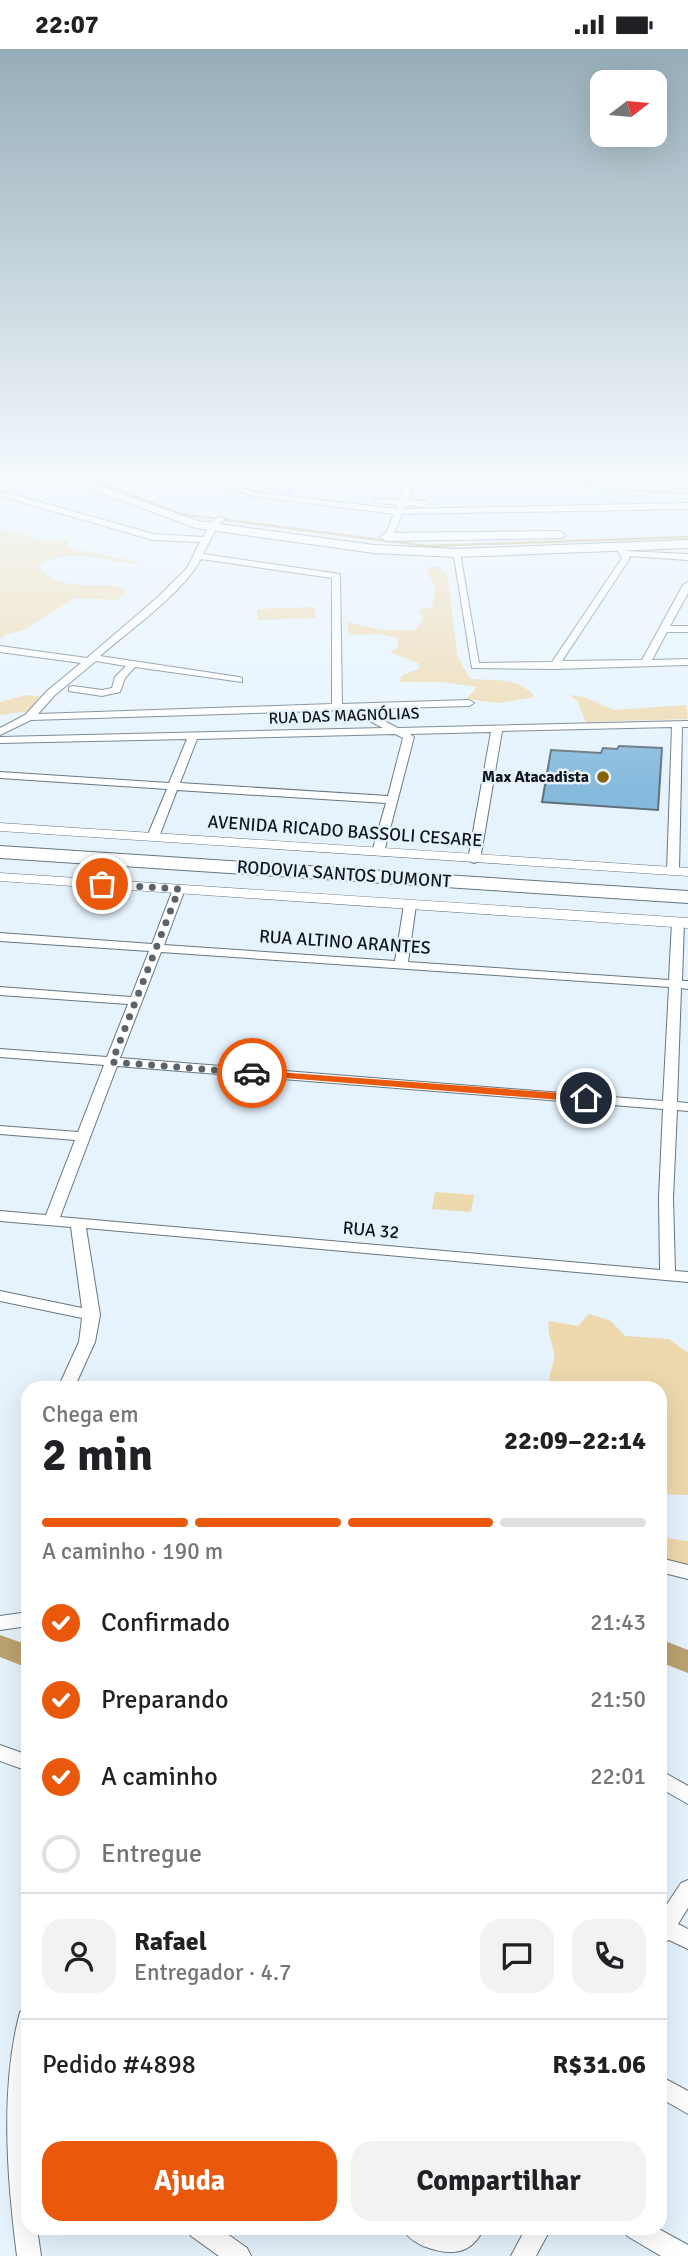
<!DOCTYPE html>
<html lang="pt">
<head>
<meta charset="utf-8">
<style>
	:root { --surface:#fff; --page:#f2f2f2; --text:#202124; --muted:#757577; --line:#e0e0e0; --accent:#ea580c }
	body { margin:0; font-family:Signika,sans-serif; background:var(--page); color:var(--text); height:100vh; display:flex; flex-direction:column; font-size:26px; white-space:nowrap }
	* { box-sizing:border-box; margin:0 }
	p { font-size:23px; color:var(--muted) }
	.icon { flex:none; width:38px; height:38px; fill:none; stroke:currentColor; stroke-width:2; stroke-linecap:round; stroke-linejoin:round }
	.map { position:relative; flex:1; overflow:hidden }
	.sheet { position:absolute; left:21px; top:1332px; width:646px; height:854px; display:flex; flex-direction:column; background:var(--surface); border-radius:21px; box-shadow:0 7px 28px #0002 }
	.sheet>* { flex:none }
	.needle { width:46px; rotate:74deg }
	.fabs { position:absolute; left:590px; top:21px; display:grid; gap:14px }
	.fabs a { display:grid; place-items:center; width:77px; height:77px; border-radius:14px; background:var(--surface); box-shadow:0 7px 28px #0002; font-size:35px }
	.pin { position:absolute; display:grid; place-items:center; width:60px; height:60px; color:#fff; margin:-30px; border:4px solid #fff; border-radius:50%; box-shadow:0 2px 7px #0007 }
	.courier { position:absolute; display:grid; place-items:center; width:70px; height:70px; margin:-35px; border:5px solid #ea580c; border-radius:50%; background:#fff; color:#222; box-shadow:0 2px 9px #0007 }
	.overview em { font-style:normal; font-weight:700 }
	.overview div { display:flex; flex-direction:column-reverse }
	.overview { display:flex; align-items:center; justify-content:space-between; height:119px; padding:0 21px }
	h1 { font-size:46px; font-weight:700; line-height:52px }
	.bar { display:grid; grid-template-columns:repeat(4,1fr); gap:10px 7px; align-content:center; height:84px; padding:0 21px }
	.bar i { height:9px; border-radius:5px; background:var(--line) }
	.bar .active { background:var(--accent) }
	.bar p { grid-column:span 4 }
	.line { display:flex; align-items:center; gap:18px; padding:0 21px; border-top:2px solid var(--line) }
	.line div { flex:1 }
	.round { display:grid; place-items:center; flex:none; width:74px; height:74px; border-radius:21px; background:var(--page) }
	ol { padding:0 21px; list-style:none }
	li { display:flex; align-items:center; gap:21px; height:77px }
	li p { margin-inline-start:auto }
	li .icon { padding:7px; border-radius:50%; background:var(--accent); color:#fff; stroke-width:4 }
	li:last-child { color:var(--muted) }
	li i { width:38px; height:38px; border:4px solid var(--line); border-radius:50% }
	.action { display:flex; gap:14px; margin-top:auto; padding:14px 21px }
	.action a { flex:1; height:80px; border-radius:21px; background:var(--accent); color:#fff; font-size:28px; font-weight:700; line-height:80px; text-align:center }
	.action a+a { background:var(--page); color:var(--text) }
	.status { display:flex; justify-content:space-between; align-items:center; height:49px; padding:0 35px; background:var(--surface); direction:ltr }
	.status svg { height:19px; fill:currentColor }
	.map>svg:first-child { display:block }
	.green { fill:#eed9ae }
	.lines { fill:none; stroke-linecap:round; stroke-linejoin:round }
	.stream { stroke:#bba26f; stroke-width:2.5 }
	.river { fill:#bba26f; fill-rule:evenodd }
	.building { fill:#86badd; stroke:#606f7a; stroke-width:2 }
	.minor-casing { stroke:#677680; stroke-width:2 }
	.tertiary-casing { stroke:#677680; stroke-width:1 }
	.secondary-casing { stroke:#677680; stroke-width:2 }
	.motorway-casing { stroke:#677680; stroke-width:2 }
	.minor { fill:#fff; fill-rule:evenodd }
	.tertiary { fill:#fff; fill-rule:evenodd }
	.secondary { fill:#fff; fill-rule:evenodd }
	.motorway { fill:#fff; fill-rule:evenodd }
	.route { fill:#ea580c }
	.done { stroke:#5b636a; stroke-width:7; stroke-dasharray:0 12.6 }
	.poi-dot { fill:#876400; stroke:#e6f3fd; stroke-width:2.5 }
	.labels { text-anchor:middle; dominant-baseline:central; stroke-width:5; stroke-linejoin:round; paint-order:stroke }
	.far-street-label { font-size:16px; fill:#10161b; stroke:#e6f3fd }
	.far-poi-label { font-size:16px; font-weight:bold; fill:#10161b; stroke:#e6f3fd; text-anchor:end }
	.street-label { font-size:18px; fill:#10161b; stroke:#e6f3fd }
</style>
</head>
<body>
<div class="status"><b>22:07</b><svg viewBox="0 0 49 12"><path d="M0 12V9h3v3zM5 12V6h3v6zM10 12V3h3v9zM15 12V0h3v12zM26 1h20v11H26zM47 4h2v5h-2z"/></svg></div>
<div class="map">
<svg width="688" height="2207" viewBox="0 0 688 2207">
	<rect width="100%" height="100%" fill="#e6f3fd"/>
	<path class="green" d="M 0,479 L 38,490 L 66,490 L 70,499 L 139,513 L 132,515 C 102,511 67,498 40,516 C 48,541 95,535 116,537 L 123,539 L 126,546 L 116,551 L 75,549 L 24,581 L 7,585 L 0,590 Z
		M 428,518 L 440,518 L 448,527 L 457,606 L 470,630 C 494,632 518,627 535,648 L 499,654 L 466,650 L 477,638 L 441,633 L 400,633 L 401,627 L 420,619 L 418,614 L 390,603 L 398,598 L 398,589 L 379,585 L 349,586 L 347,573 L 381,581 L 415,581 L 423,570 L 419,561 L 432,558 L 436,539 L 427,523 Z
		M 314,558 L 316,569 L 258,571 L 257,560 Z
		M 26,646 L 42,648 L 30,662 L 0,666 L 0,653 Z
		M 570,646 L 584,648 L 614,661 L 686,656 L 688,670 L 586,673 L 577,652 Z
		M 435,1143 L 474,1146 L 471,1163 L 432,1160 Z
		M 589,1265 L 611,1272 L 625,1287 L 669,1290 L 688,1304 L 688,1446 L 660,1445 L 660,1339 L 550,1339 C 548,1327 551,1323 554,1311 C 556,1298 546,1287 549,1272 L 578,1277 Z
		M 660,1488 L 688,1492 L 688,1527 L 660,1516 Z"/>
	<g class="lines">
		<path class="stream" d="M 86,428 L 181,465 L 427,497 L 688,488"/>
		<path class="river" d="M 0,1586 L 28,1596 L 28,1619 L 0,1608 Z
			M 660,1590 L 688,1601 L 688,1624 L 660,1613 Z"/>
	</g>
	<path class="building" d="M 619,697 L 662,699 L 658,761 L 542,753 L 551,701 L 601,704 L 603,699 L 617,700 Z"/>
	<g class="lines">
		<g class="minor-casing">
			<path id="minor" d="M 198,428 L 210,428 L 253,443 L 396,460 L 397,456 L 379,454 L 375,452 L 379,450 L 399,451 L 409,428 L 417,428 L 408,451 L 425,452 L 429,455 L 425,458 L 406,456 L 404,460 L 688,454 L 688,460 L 402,465 L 392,489 L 388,492 L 384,489 L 394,465 L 252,447 Z
				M 453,428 L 500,428 L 688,440 L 688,444 L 457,430 Z
				M 0,442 L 154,485 L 203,488 L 211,473 L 221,467 L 225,470 L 218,476 L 203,505 L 340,525 L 342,655 L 469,651 L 474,654 L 469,657 L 361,660 L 398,679 L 688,672 L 688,678 L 682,678 L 679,822 L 673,825 L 667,822 L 672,678 L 502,682 L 480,811 L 474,814 L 468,811 L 491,683 L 410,685 L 414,688 L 384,803 L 378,806 L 372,803 L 386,754 L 177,741 L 159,788 L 153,791 L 147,788 L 167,740 L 0,729 L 0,723 L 169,734 L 187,690 L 0,694 L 0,688 L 383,679 L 349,661 L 31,671 L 0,686 L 0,679 L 25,666 L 47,642 L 81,614 L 0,603 L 0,597 L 87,609 L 159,547 L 187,519 L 200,493 L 153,491 L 0,447 ZM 201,510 L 332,529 L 332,655 L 38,665 L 55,646 L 96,612 L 126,617 L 115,628 L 112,639 L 102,641 L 73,637 L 69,638 L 69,642 L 102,647 L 120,643 L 125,629 L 135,618 L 242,633 L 242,629 L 239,628 L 100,607 C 130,581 183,544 201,510 ZM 395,685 L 403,689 L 388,747 L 180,734 L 197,690 Z
				M 616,495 L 622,495 L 626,502 L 688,505 L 688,511 L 629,507 L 630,509 L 562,612 L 642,611 L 683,536 L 688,533 L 688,544 L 670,577 L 688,577 L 688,583 L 667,583 L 652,611 L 688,610 L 688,616 L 554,620 L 472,619 L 453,502 L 460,504 L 479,614 L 552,613 L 622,509 L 615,497 Z
				M 179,836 L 185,840 L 164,896 L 395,912 L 404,856 L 410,852 L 416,856 L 408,913 L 669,931 L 672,873 L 678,869 L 682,870 L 684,873 L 682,932 L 688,932 L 688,940 L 681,939 L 677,1053 L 688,1054 L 688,1062 L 677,1061 L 673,1149 L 675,1222 L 688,1223 L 688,1233 L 86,1179 L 100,1266 L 95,1293 L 74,1339 L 58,1339 L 79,1293 L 82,1269 L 0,1252 L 0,1242 L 82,1259 L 71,1178 L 0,1172 L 0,1162 L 46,1166 L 75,1091 L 0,1085 L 0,1077 L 78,1083 L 104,1016 L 0,1008 L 0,1000 L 107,1008 L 128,955 L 0,946 L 0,938 L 131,948 L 149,902 L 0,892 L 0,884 L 152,895 L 173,840 ZM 161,903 L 669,938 L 663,1052 L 120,1009 ZM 117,1017 L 663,1060 L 659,1149 L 660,1221 L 60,1168 Z
				M 660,1509 L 688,1516 L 688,1530 L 660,1523 Z
				M 28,1563 L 28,1577 L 0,1581 L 0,1567 Z
				M 0,1696 L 28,1706 L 28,1722 L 0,1712 Z
				M 660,1721 L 688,1737 L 688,1755 L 660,1739 Z
				M 688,1831 L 688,1859 L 678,1875 L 688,1880 L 688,1900 L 669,1891 L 660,1896 L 660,1866 L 681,1834 Z
				M 28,1960 L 28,2014 L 25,2057 L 28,2110 L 28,2179 L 37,2179 L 41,2207 L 17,2207 C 7,2129 0,2038 20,1963 Z
				M 660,2027 L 688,2042 L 688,2065 L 660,2049 Z
				M 187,2179 L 219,2179 L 247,2199 L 251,2207 L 219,2207 L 191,2187 Z
				M 403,2179 L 436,2179 L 448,2186 L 452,2185 L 457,2179 L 484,2179 C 471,2207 450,2207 423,2197 C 414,2192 407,2189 403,2179 Z
				M 526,2179 L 551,2179 L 536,2207 L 511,2207 Z
				M 623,2179 L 657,2179 L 688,2196 L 688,2207 L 661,2207 L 627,2187 Z"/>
		</g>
		<g class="tertiary-casing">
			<path id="tertiary" d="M 0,774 L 688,819 L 688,827 L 0,782 Z
				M 0,824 L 688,869 L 688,879 L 0,832 Z"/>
		</g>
		<g class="secondary-casing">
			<path id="secondary" d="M 58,428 L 74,428 L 198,472 L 374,496 L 456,500 L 688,491 L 688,499 L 456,508 L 374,504 L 196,479 Z
				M 660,428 L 688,428 L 688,432 Z
				M 559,482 L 565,486 L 563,489 L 386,492 L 380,488 L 386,484 Z"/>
		</g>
		<g class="motorway-casing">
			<path id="motorway" d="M 0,797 L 688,842 L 688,854 L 0,809 Z"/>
		</g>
		<use href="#minor" class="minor"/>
		<use href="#tertiary" class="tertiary"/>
		<use href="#secondary" class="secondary"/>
		<use href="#motorway" class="motorway"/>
	</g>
	<linearGradient id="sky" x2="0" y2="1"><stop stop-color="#96adb8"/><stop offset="0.58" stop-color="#f4fafe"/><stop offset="1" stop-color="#f4fafe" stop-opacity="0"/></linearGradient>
	<rect width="688" height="737" fill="url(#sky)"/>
	<path class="route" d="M 252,1021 L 586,1046 L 591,1049 L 586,1053 L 248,1026 L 246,1024 Z"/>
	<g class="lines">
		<path class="done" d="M 102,835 L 179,840 L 112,1013 L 252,1024"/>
	</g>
	<circle class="poi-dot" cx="603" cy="728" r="7"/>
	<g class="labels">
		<g class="far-street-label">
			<text transform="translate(344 667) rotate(-2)">RUA DAS MAGNÓLIAS</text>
		</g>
		<g class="far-poi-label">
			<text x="589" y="728">Max Atacadista</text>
		</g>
		<g class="street-label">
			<text transform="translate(345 782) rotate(4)">AVENIDA RICADO BASSOLI CESARE</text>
			<text transform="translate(344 825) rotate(4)">RODOVIA SANTOS DUMONT</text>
			<text transform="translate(345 893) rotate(4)">RUA ALTINO ARANTES</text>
			<text transform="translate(371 1181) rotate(5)">RUA 32</text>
		</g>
	</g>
</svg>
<div class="fabs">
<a><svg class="needle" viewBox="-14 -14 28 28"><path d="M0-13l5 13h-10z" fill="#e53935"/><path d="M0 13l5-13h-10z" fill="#757577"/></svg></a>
</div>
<div class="pin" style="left:102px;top:835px;background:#ea580c"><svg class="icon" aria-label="bag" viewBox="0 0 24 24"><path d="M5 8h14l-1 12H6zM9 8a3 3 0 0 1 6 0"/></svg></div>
<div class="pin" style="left:586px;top:1049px;background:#1f2937"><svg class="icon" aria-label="home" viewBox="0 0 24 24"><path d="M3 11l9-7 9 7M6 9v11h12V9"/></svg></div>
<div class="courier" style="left:252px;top:1024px"><svg class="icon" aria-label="car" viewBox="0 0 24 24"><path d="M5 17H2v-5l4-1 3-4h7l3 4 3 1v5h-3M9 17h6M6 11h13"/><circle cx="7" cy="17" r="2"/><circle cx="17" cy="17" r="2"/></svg></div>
<section class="sheet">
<div class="overview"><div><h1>2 min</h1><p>Chega em</p></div><em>22:09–22:14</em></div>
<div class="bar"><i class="active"></i><i class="active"></i><i class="active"></i><i></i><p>A caminho · 190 m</p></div>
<ol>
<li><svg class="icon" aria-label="check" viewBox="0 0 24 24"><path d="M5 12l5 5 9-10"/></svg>Confirmado<p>21:43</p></li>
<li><svg class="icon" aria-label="check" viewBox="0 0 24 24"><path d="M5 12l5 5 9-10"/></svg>Preparando<p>21:50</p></li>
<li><svg class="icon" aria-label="check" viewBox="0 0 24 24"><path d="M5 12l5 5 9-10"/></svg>A caminho<p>22:01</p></li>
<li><i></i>Entregue</li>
</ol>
<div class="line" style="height:126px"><a class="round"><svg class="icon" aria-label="person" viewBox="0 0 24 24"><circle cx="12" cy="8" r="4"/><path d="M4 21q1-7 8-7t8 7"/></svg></a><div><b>Rafael</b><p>Entregador · 4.7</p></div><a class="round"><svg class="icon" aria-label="chat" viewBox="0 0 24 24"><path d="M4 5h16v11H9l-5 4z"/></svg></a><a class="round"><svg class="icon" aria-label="phone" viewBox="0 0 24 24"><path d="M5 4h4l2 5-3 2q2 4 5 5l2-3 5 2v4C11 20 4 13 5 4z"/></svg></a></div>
<div class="line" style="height:91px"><div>Pedido #4898</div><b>R$31.06</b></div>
<div class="action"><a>Ajuda</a><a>Compartilhar</a></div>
</section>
</div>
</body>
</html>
